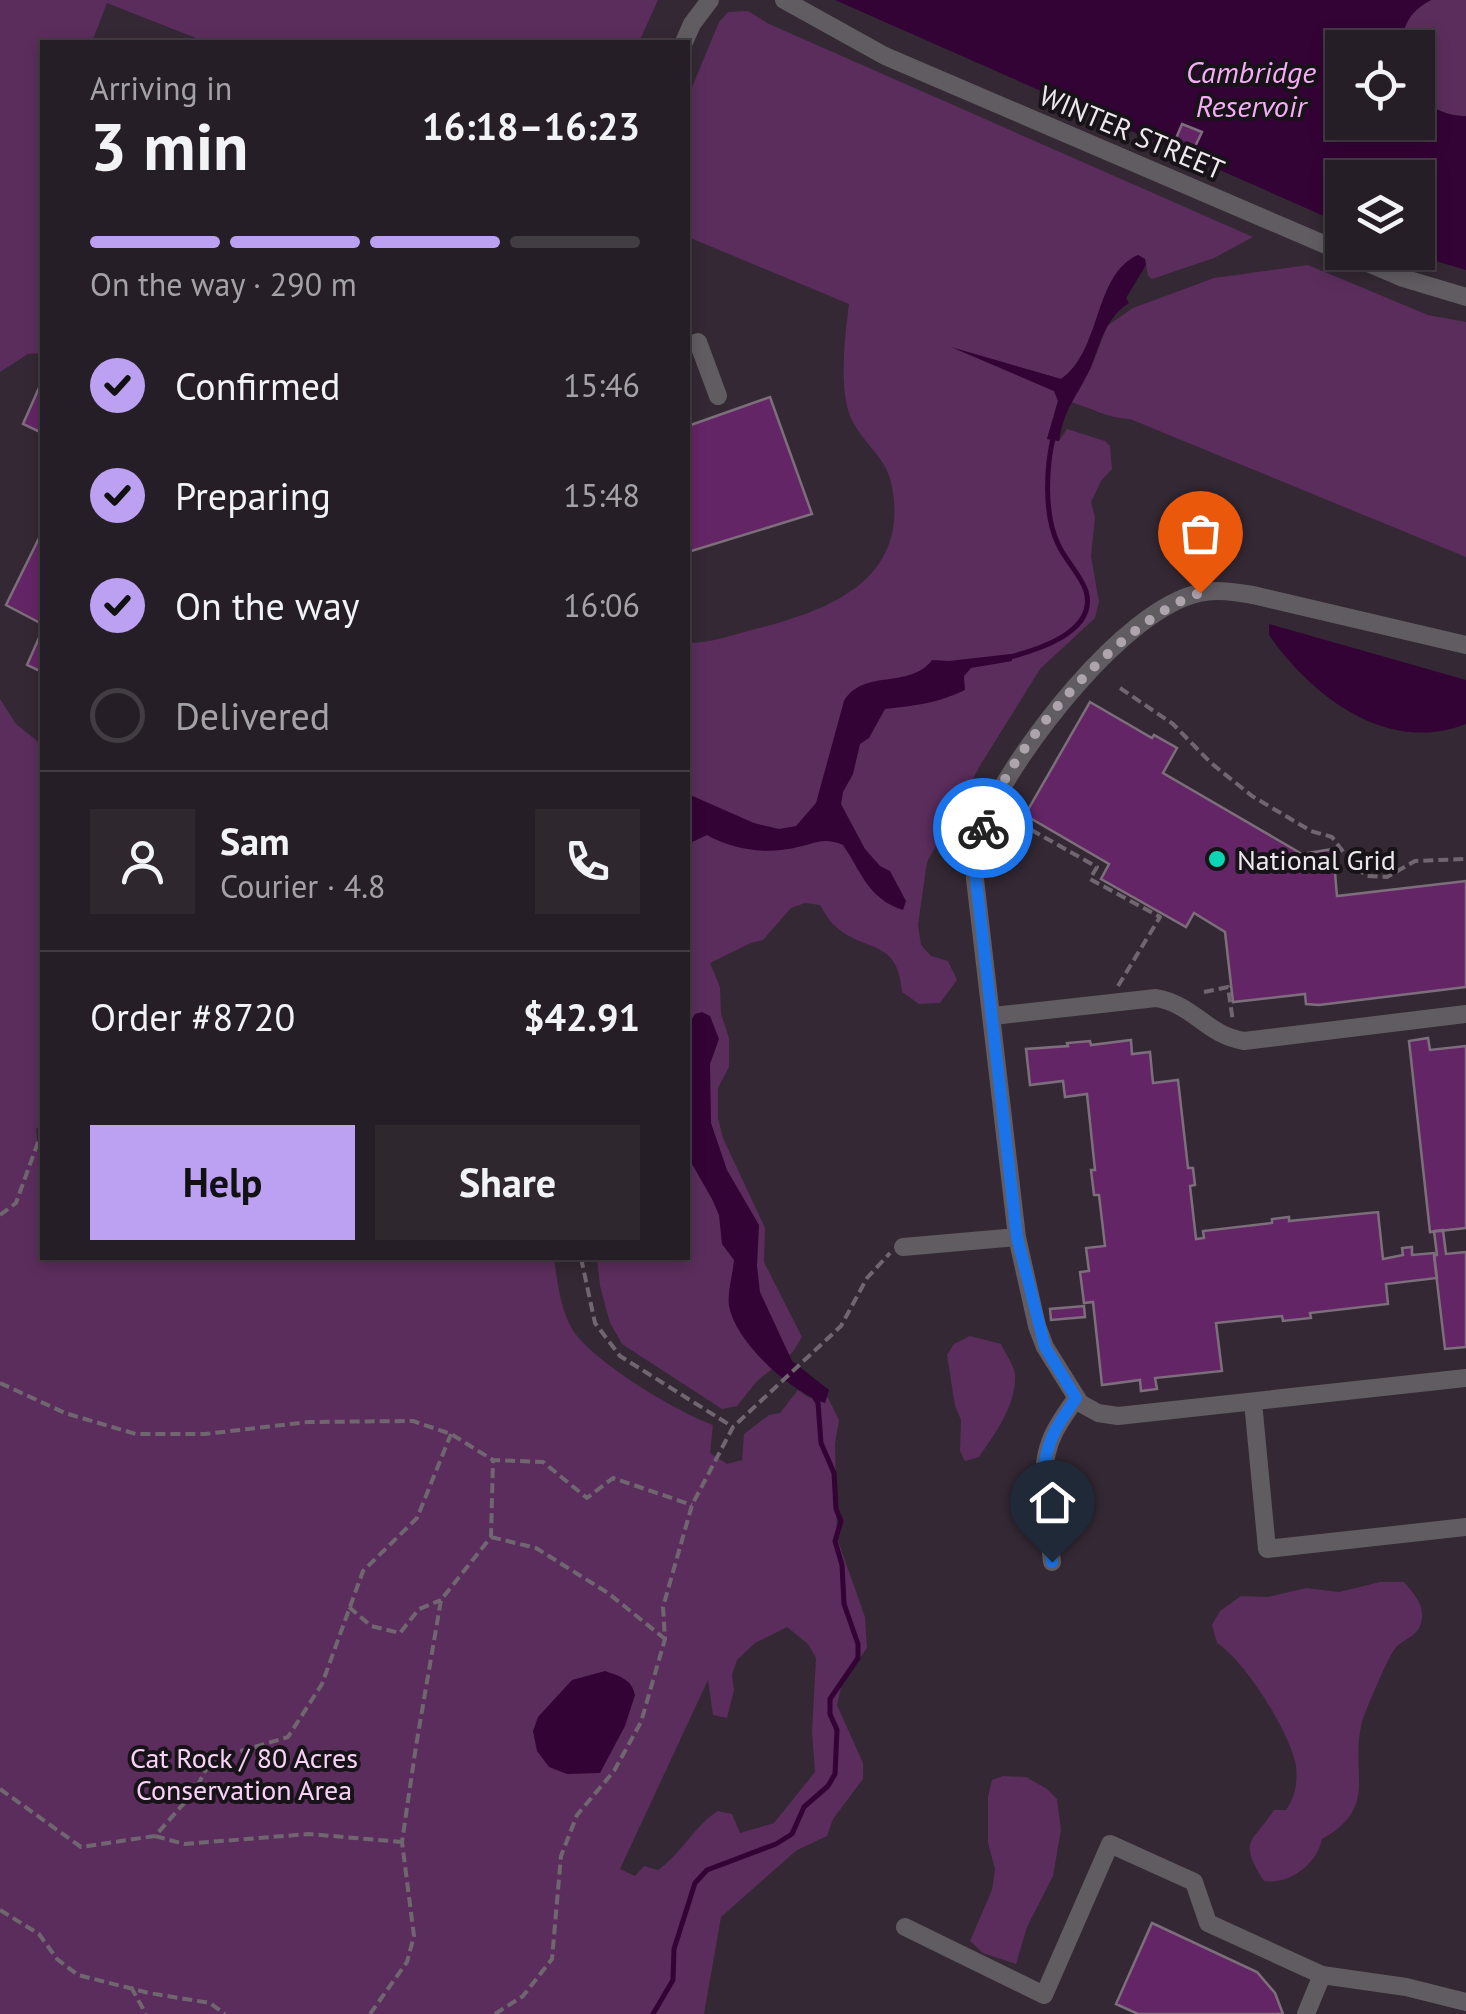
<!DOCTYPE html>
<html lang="en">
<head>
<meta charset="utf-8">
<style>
	:root { --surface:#261e26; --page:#2e272e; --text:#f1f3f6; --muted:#a4a2a7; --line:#423c43; --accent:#bca0f2 }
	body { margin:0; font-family:"PT Sans",sans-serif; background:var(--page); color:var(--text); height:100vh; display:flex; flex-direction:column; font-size:38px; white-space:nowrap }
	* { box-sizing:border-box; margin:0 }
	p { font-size:32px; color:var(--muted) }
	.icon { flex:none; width:55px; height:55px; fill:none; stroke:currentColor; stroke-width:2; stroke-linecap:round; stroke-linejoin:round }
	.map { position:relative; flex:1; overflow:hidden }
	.details { position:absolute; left:40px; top:40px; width:650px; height:1220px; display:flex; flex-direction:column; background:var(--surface); border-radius:0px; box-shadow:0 5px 15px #0003,0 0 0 2px var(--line) }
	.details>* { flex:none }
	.buttons { position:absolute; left:1325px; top:30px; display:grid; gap:20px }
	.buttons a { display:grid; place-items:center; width:110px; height:110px; border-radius:0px; background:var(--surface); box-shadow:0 5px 15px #0003,0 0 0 2px var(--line); font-size:50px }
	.pin { position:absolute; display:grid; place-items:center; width:85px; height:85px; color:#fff; margin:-102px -42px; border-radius:50% 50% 50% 0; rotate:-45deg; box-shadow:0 0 10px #0007 }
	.pin .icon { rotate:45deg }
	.courier { position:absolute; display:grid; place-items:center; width:100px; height:100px; margin:-50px; border:8px solid #1a73e8; border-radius:50%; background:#fff; color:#222; box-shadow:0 2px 12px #0007 }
	.headline em { font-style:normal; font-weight:800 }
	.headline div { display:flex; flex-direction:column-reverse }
	.headline { display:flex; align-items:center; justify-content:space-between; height:170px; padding:0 50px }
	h1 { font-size:65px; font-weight:800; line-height:75px }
	.bar { display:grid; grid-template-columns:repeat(4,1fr); gap:15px 10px; align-content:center; height:120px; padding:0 50px }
	.bar i { height:12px; border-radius:8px; background:var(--line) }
	.bar .selected { background:var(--accent) }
	.bar p { grid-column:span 4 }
	.line { display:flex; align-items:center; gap:25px; padding:0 50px; border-top:2px solid var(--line) }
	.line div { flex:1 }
	.round { display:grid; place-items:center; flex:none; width:105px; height:105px; border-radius:0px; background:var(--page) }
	ol { padding:0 50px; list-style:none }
	li { display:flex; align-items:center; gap:30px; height:110px }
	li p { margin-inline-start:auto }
	li .icon { padding:10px; border-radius:50%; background:var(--accent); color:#111; stroke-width:4 }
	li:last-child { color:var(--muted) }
	li i { width:55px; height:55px; border:5px solid var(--line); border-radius:50% }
	.button { display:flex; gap:20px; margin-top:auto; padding:20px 50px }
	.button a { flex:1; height:115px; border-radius:0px; background:var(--accent); color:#111; font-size:40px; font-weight:800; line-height:115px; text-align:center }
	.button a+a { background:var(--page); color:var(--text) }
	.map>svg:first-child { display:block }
	.green { fill:#5b2d5c; fill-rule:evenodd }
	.water { fill:#330335 }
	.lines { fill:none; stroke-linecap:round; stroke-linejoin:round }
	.stream { stroke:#330335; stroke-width:5 }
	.building { fill:#642566; stroke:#7c6f7b; stroke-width:2.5 }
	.path { stroke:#706670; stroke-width:4; stroke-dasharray:10 5; stroke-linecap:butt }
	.minor { stroke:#615c61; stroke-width:18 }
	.done { stroke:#ada4ad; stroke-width:10; stroke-dasharray:0 18 }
	.route { stroke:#1a73e8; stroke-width:12 }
	.poi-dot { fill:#0bd5b5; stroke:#181318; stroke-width:4 }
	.labels { text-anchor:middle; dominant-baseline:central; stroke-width:8; stroke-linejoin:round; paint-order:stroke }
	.street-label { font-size:28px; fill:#eee7ee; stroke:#181318 }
	.poi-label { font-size:28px; fill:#eee7ee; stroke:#181318; text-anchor:start }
	.park-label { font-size:28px; fill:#f8d3f7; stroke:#181318 }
	.water-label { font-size:30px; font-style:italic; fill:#f5aef5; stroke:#181318 }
</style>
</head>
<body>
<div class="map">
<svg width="1466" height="2014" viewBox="0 0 1466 2014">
	<rect width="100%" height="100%" fill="#332833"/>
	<path class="green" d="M 0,0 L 658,0 L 639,42 L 206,42 L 107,3 L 92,42 L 42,42 L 42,353 L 28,354 L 0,372 Z
		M 1431,0 L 1466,0 L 1466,116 C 1447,117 1433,108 1420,96 L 1418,48 L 1403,47 C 1401,24 1411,10 1431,0 Z
		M 748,11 L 769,24 L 1253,237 L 1214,258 L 1152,279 L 1148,276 L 1145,259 L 1138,255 C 1093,275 1102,351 1061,379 L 956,349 L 1054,391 L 1058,400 L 1047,439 L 1059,441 L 1067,429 L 1105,441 L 1110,446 L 1112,469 L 1101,481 L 1091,502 L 1095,517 L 1091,556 L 1099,602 L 1095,618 L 1040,669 L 981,764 L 927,862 L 918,925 L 921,945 L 931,956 L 948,961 L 957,980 L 940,1003 L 919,1004 L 902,992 C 898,937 865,954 834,925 C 828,920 824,911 820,905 L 805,903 L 791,908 L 763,940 L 751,943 L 710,963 L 720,987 L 721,1014 L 729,1038 L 729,1067 L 718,1088 L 718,1118 L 723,1138 L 765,1228 L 764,1262 L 802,1337 L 793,1352 L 757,1381 L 737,1406 L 722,1409 L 622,1344 L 610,1323 L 600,1286 L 597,1258 L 688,1258 L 688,643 C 710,643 733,635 755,629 C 832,610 912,578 891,482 C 886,459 865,444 854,424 C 837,396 845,336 849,304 L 688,237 L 688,97 L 719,22 L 728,12 Z
		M 1308,265 L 1428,315 L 1466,322 L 1466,557 L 1130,419 C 1109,419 1090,407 1070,402 L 1091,368 L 1107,326 L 1133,308 L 1214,278 Z
		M 0,699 L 16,724 L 42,745 L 42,1124 L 36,1129 L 42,1182 L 42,1258 L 554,1258 C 557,1279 560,1307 571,1327 C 589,1360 677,1412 713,1425 L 710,1453 L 727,1464 L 742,1460 L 744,1434 L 769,1415 L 780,1413 L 798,1390 L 808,1397 L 825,1402 L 827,1396 L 839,1420 L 835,1444 L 837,1538 L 865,1617 L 867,1648 L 842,1683 L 837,1705 L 863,1763 L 863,1779 L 833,1819 L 827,1836 L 797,1850 L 721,1917 L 704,2014 L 0,2014 ZM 787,1627 L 808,1644 L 816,1658 L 812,1732 L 815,1772 L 774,1823 L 740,1833 L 732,1814 L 718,1811 C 695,1825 682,1853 658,1870 L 644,1866 L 635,1876 L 620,1869 L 708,1680 L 713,1715 L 727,1718 L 734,1690 L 732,1675 L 737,1660 L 755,1643 Z
		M 970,1336 L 1001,1344 C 1005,1353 1014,1365 1015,1374 C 1017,1404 995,1434 979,1457 L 965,1461 L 960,1451 L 961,1420 L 955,1406 L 947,1355 L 954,1344 Z
		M 1380,1582 L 1404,1582 C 1414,1594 1426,1606 1421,1623 C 1417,1638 1401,1639 1394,1650 C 1387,1660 1366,1709 1362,1722 C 1349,1773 1380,1807 1322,1839 C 1317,1864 1290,1885 1264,1881 C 1237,1839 1253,1843 1274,1810 L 1286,1810 C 1295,1798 1298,1781 1296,1766 C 1290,1732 1245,1661 1217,1643 L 1212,1625 L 1220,1611 L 1241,1596 L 1268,1597 L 1306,1588 L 1339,1592 Z
		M 1003,1776 L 1026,1777 L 1047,1789 L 1057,1799 L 1061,1830 L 1053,1876 L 1027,1927 L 1016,1964 L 983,1953 L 970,1941 L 992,1890 L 995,1869 L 988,1843 L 988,1797 L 992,1780 Z"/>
	<path class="water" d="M 835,0 L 1431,0 C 1411,11 1402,24 1403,47 L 1342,48 L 1342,122 L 1418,122 L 1418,89 C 1425,108 1447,116 1466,116 L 1466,270 L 1409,253 L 1418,252 L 1418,178 L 1342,178 L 1342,224 Z
		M 1138,255 L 1145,259 L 1146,265 L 1126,298 L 1129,303 C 1105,318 1100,345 1090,369 C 1076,399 1065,406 1059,441 L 1047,439 L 1058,401 L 1054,391 L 951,347 L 1061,379 C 1102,351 1093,275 1138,255 Z
		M 1269,624 L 1466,680 L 1466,724 C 1387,755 1312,696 1269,635 Z
		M 1011,654 L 1012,661 L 971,668 L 964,676 L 965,690 C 938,703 915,706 885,709 L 869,738 L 860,744 L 853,774 L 843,792 L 841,804 L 865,849 L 880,866 L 890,871 L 906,901 L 903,910 C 868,899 861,871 843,845 C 824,837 817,843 798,847 C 767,855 734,850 707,835 L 688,844 L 688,794 L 754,823 L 779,829 L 796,826 L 816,803 L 844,701 C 864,668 909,690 932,660 L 949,661 Z
		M 702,1012 L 710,1016 L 719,1039 L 710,1064 L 711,1123 L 727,1170 L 759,1225 L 757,1266 L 760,1292 L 792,1361 L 829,1390 L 825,1403 C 790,1391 736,1343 729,1306 C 727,1292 733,1274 734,1260 L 722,1244 L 719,1215 L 712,1199 L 688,1157 L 688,1025 L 695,1014 Z
		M 605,1671 C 619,1676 632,1679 635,1695 L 625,1726 L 600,1773 L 567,1774 L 549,1767 L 537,1751 L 533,1731 L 538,1717 L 572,1680 Z"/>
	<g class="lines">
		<path class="stream" d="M 1006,658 C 1034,651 1098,633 1086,591 C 1081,575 1065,560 1058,544 C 1044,515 1046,469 1053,438
			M 653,2014 L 673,1980 L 674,1949 L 695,1883 L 707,1870 L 776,1844 L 792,1834 L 804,1807 L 828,1786 L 835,1774 L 837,1730 L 830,1714 L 830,1699 L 858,1658 L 858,1644 L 844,1604 L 842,1565 L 835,1541 L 841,1521 L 836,1509 L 834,1473 L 821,1443 L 818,1403 L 813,1395"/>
	</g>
	<path class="building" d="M 1182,124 L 1202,132 L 1193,151 L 1174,143 Z
		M 42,381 L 42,433 L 23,424 Z
		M 770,397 L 812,514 L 688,552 L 688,426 Z
		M 42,532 L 42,624 L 6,605 Z
		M 42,631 L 42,672 L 27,665 Z
		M 1090,702 L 1152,738 L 1154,735 L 1177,748 L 1163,773 L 1302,854 L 1333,849 L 1337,896 L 1466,881 L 1466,987 L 1319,1005 L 1306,1004 L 1305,994 L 1233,1002 L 1225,932 L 1194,913 L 1186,927 L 1101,879 L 1109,864 L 1025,815 Z
		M 1428,1038 L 1430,1050 L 1466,1046 L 1466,1228 L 1430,1232 L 1409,1041 Z
		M 1131,1040 L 1132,1054 L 1150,1052 L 1153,1083 L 1178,1080 L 1188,1168 L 1193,1168 L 1195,1185 L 1190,1186 L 1196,1239 L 1204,1238 L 1203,1231 L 1272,1223 L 1272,1219 L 1289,1217 L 1289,1221 L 1378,1212 L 1383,1259 L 1403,1255 L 1402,1248 L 1412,1247 L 1412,1255 L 1434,1253 L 1437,1278 L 1386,1284 L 1388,1304 L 1310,1313 L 1311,1318 L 1283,1321 L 1282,1316 L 1216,1323 L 1222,1371 L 1155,1378 L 1157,1389 L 1141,1391 L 1140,1380 L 1102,1385 L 1093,1302 L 1084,1303 L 1080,1272 L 1089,1271 L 1086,1248 L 1105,1246 L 1099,1195 L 1094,1195 L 1091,1170 L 1095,1170 L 1087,1094 L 1065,1097 L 1063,1081 L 1030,1085 L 1026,1049 L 1068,1046 L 1067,1043 L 1090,1041 L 1091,1045 Z
		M 1443,1230 L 1446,1254 L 1466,1252 L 1466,1347 L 1445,1349 L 1434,1256 L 1437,1255 L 1434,1231 Z
		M 1084,1306 L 1085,1317 L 1051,1320 L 1050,1309 Z
		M 1152,1923 L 1257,1972 L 1275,1993 L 1283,2014 L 1138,2014 L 1116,2004 Z"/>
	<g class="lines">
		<path class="path" d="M 1120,688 L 1173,724 L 1211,763 L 1252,796 L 1311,831 L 1332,837 L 1354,866 L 1367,876 L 1387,877 L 1415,861 L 1466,859
			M 1005,815 L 1097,867 L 1090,879 L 1160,917 L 1118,986
			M 1204,992 L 1228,987 L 1233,1022
			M 0,1215 L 16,1203 L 42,1131
			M 581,1258 L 595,1323 L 620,1356 L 733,1427
			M 0,1383 L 65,1413 L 136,1434 L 205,1434 L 308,1422 L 413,1421 L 451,1434 L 493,1460 L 543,1462 L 587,1498 L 613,1478 L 692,1505
			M 491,1537 L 536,1548 L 608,1593 L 665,1639
			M 349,1607 L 371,1626 L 400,1633 L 419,1609 L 441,1600
			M 0,1789 L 81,1847 L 155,1836 L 194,1792 L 211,1760 L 288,1737 L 322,1684 L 363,1571 L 417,1518 L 451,1434
			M 155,1836 L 184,1844 L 309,1834 L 402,1842
			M 0,1910 L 39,1934 L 57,1959 L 78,1975 L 149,1993 L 210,2003 L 225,2014
			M 131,1987 L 146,2014
			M 370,2014 L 407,1962 L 414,1936 L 402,1842 L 416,1746 L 441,1600 L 491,1537 L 493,1460
			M 495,2014 L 523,1996 L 552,1959 L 561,1856 L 577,1815 L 614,1771 L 641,1722 L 665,1639 L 663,1607 L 692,1505 L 733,1427 L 841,1326 L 867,1278 L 890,1253"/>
		<path class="minor" d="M 784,0 L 885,56 L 1403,278 L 1466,297
			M 684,42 L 692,24 L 710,0
			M 688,345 L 698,342 L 718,396
			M 1466,645 L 1253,595 C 1235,592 1217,589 1199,593 C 1123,610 1017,750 986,818 C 978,838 977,858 975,879 L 1017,1237 L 1037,1326 L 1045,1347 L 1080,1403 L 1098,1413 L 1118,1416 L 1466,1378
			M 993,1016 L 1156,998 C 1195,1005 1206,1035 1244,1041 L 1466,1014
			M 903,1247 L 1017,1237
			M 1253,1402 L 1267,1549 L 1466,1527
			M 1052,1562 C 1048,1520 1034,1470 1055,1431 C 1061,1419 1069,1409 1076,1398
			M 905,1927 L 1044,1995 L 1110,1844 L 1194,1882 L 1208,1923 L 1322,1975 L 1406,1987 L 1466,2002
			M 1306,2014 L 1322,1975"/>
	</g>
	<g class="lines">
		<path class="done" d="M 983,828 C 1006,749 1123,619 1200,593"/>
		<path class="route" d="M 983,828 L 977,849 L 976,879 L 1017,1237 L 1045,1347 L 1076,1398 C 1069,1409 1061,1419 1055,1431 C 1034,1470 1048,1521 1052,1562"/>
	</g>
	<circle class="poi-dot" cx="1217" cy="859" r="10"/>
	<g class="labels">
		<g class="street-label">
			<text transform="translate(1132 132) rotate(23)">WINTER STREET</text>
		</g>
		<g class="poi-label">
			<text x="1237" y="859">National Grid</text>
		</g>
		<g class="park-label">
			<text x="244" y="1757">Cat Rock / 80 Acres<tspan x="244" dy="32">Conservation Area</tspan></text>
		</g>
		<g class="water-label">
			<text x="1251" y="71">Cambridge<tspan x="1251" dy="34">Reservoir</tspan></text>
		</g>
	</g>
</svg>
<div class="buttons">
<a><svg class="icon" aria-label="locate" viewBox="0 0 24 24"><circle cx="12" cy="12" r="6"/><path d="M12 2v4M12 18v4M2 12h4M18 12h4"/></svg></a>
<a><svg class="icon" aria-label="layers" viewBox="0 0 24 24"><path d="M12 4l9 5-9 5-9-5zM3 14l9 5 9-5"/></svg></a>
</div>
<div class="pin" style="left:1200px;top:593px;background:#ea580c"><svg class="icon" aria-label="bag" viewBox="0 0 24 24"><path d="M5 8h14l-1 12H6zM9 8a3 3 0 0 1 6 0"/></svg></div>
<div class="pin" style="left:1052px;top:1562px;background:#1f2937"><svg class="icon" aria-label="home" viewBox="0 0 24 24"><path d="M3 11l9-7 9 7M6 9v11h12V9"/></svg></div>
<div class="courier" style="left:983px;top:828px"><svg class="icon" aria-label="bike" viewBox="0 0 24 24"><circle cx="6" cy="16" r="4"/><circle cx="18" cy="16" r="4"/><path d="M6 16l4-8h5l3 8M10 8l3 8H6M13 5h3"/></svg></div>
<section class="details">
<div class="headline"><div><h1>3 min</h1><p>Arriving in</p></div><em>16:18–16:23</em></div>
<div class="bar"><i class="selected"></i><i class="selected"></i><i class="selected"></i><i></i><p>On the way · 290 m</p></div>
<ol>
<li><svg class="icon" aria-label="check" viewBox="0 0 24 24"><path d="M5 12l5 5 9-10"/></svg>Confirmed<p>15:46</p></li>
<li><svg class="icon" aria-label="check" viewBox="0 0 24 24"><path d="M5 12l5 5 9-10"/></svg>Preparing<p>15:48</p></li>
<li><svg class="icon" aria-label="check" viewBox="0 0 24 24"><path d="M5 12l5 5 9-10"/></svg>On the way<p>16:06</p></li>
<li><i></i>Delivered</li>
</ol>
<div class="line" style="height:180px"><a class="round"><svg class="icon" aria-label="person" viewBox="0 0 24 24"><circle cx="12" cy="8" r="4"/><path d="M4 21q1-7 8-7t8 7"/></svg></a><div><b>Sam</b><p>Courier · 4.8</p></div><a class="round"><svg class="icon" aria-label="phone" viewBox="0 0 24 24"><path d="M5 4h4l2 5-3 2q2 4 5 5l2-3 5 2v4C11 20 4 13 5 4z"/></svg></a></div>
<div class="line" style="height:130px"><div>Order #8720</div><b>$42.91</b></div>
<div class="button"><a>Help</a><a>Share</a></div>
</section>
</div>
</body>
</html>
